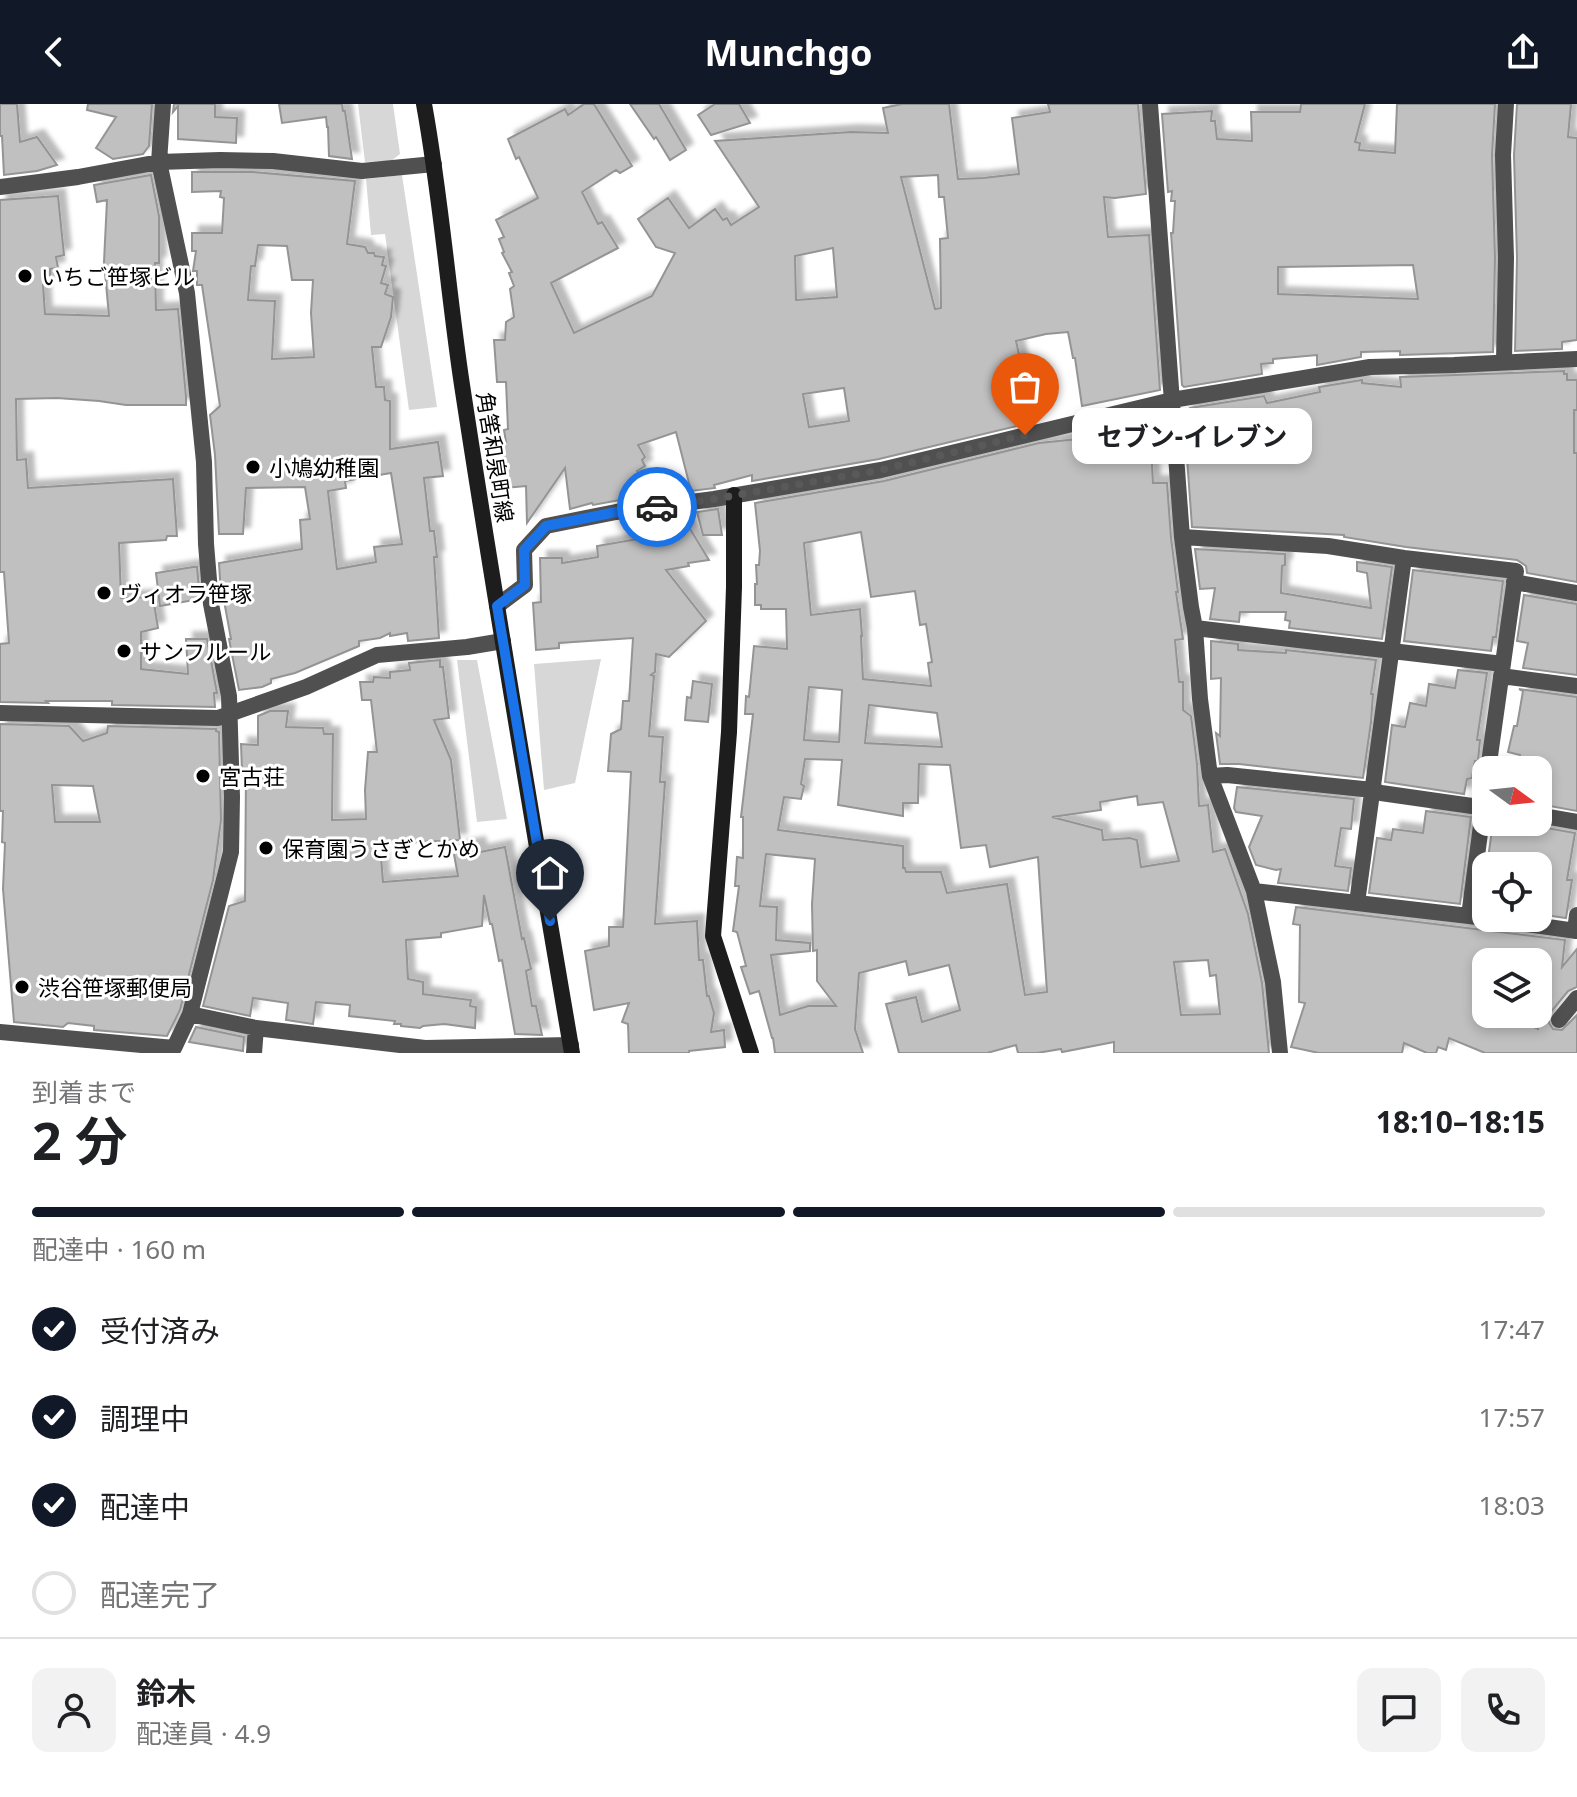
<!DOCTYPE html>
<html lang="ja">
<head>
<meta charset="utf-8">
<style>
	:root { --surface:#fff; --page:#f2f2f2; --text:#202124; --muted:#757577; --line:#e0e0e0; --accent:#111827 }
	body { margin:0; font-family:"Noto Sans","Noto Sans JP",sans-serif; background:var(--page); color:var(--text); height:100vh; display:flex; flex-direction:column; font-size:30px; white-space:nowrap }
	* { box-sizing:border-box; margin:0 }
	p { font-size:26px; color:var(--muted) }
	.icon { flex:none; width:44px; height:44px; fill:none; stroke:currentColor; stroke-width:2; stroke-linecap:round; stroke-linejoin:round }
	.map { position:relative; height:949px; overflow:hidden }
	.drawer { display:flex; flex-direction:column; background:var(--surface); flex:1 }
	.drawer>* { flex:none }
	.needle { width:52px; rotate:105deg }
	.controls { position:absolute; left:1472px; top:652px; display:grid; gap:16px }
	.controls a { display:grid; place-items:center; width:80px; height:80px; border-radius:16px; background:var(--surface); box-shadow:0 4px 12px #0003; font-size:40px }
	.pin { position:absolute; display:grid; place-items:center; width:68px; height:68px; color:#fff; margin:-82px -34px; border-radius:50% 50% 50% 0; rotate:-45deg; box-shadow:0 0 8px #0007 }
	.pin .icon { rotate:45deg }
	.courier { position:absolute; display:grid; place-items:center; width:80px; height:80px; margin:-40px; border:6px solid #1a73e8; border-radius:50%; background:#fff; color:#222; box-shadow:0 2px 10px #0007 }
	.bubble { position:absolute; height:56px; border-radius:16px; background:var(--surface); box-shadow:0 4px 12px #0003; font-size:26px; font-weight:700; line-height:56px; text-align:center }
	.headline em { font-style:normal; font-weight:700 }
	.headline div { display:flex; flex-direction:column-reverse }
	.headline { display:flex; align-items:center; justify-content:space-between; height:136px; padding:0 32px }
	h1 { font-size:52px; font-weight:700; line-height:60px }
	.bar { display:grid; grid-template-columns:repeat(4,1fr); gap:12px 8px; align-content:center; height:96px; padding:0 32px }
	.bar i { height:10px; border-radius:6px; background:var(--line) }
	.bar .active { background:var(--accent) }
	.bar p { grid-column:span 4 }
	.line { display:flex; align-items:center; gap:20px; padding:0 32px; border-top:2px solid var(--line) }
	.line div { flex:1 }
	.round { display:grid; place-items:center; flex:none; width:84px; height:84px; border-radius:16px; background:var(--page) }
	ol { padding:0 32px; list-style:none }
	li { display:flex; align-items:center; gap:24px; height:88px }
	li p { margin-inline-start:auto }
	li .icon { padding:8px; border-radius:50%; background:var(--accent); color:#fff; stroke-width:4 }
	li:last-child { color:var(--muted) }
	li i { width:44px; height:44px; border:4px solid var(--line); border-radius:50% }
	header { display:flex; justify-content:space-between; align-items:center; height:104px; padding:0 32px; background:var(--accent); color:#fff; font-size:36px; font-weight:700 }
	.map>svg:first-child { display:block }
	.green { fill:#d7d7d7 }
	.building { fill:#c0c0c0; stroke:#949494; stroke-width:2; fill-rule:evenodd; filter:url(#shadow) }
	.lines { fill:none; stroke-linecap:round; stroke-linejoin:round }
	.street { stroke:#505050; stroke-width:16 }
	.secondary { stroke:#1d1d1d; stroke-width:16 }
	.done { stroke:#595959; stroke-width:8; stroke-dasharray:0 14.4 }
	.route { stroke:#1a73e8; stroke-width:10 }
	.poi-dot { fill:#000; stroke:#fff; stroke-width:3 }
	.labels { text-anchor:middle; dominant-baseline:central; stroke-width:6; stroke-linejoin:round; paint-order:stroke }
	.poi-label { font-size:22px; fill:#000; stroke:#fff; text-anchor:start }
	.street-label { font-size:22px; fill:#000; stroke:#fff }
</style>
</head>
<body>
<header><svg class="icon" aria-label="back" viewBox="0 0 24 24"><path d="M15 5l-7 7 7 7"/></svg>Munchgo<svg class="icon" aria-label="share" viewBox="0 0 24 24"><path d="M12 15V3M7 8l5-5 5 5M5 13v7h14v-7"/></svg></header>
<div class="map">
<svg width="1577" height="949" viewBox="0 0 1577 949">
	<defs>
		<filter id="shadow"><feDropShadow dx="7" dy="-7" stdDeviation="2" flood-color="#0004"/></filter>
	</defs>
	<rect width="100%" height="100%" fill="#fff"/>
	<path class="green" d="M 358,0 L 393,0 L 400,50 L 391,57 L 365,58 Z
		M 402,71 L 437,303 L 409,306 L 385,130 L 371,131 L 366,75 Z
		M 601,555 L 575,679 L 544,686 L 534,560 Z
		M 457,556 L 477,556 L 507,715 L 477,718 Z"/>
	<path class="building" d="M 0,0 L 17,0 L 20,38 L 37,33 L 57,61 L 37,67 L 4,71 L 2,32 L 0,32 Z
		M 88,0 L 152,0 L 149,42 L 143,50 L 113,55 L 96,44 L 116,13 L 87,6 Z
		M 174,0 L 215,0 L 215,13 L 237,14 L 236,39 L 178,35 L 178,2 L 173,8 Z
		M 279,0 L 342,0 L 343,7 L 345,7 L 352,55 L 329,52 L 328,23 L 327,23 L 326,13 L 282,19 Z
		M 584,0 L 594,0 L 632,62 L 620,69 L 616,66 L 582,88 L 598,120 L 602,118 L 618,144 L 551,179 L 574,229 L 652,192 L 675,149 L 656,143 L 638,115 L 668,94 L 689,124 L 715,105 L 723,116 L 727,114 L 731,121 L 759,103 L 715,37 L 851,28 L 888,29 L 883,4 L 902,0 L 949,0 L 958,75 L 983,74 L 1019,70 L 1012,14 L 1050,8 L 1048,0 L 1138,0 L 1146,90 L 1115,94 L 1104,93 L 1108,133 L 1149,131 L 1160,286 L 1082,302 L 1075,254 L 1073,254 L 1068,228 L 1046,230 L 1016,237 L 1034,318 L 879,355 L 752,377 L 752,371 L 714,381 L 715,384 L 691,387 L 676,328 L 638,341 L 645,353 L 642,356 L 645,362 L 637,367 L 646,382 L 620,396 L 593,401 L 592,399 L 570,405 L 565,364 L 527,419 L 526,382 L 505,384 L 503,338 L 506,338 L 504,326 L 508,325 L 506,278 L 497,278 L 494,236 L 505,236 L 506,218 L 514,213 L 510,185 L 514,182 L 509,169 L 512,168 L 502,149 L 504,148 L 499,135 L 504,133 L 496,116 L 538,94 L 519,53 L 516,55 L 508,35 L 565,5 L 568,11 ZM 938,71 L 939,93 L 944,93 L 948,134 L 940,135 L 941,204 L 935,205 L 901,73 ZM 833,144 L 837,193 L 796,196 L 795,152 ZM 844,284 L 849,317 L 809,323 L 803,290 Z
		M 630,0 L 659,0 L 686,46 L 670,56 L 656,33 L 654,35 Z
		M 715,0 L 739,0 L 750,19 L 711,31 L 698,11 Z
		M 1301,0 L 1365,0 L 1355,38 L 1360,39 L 1359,46 L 1395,49 L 1397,0 L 1495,0 L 1492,51 L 1495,154 L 1493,248 L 1400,251 L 1400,247 L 1361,248 L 1361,253 L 1317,261 L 1317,251 L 1273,255 L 1273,259 L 1261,260 L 1262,270 L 1184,283 L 1182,281 L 1171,129 L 1173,129 L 1175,97 L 1171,97 L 1172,87 L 1168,88 L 1162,10 L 1212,7 L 1211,17 L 1215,17 L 1217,35 L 1252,37 L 1251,8 L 1300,8 ZM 1413,161 L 1418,195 L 1278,190 L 1278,163 Z
		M 1517,0 L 1571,0 L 1568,33 L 1577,34 L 1577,236 L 1562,238 L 1562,245 L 1515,247 L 1517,154 L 1514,51 Z
		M 192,68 L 253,68 L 355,77 L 347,140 L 365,143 L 368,149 L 374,149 L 375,152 L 384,153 L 382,161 L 386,162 L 381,179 L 388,181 L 385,190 L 393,193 L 391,213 L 381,243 L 372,243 L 376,283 L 384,283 L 385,296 L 390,297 L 390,345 L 438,338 L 443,372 L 424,374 L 430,427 L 434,427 L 437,453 L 434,453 L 439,534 L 408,537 L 407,529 L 390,532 L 390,529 L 380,534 L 359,537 L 359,542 L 295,569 L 271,575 L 271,579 L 262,583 L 239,586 L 229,535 L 231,535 L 223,491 L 221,491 L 219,459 L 302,445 L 300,416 L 310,415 L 305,383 L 246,384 L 243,430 L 219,430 L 215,351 L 210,311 L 220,302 L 202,181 L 197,181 L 197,167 L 193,167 L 196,147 L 192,147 L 192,129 L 222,129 L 224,94 L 220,93 L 221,87 L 192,88 ZM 258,141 L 287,142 L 292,176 L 313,176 L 311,209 L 314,253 L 272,255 L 275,197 L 248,196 L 251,162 L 255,162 ZM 391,369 L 402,440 L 374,443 L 376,458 L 337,465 L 328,387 L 346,384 L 345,377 Z
		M 151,71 L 159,112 L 159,159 L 155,159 L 156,206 L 178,205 L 186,293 L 186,301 L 126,301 L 99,297 L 57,294 L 16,295 L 17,356 L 26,355 L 28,384 L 173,375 L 177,432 L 167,432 L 166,436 L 119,439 L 121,494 L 153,493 L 158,524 L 141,528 L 141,565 L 188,570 L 186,535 L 207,535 L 217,589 L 214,589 L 215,603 L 112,601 L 112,597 L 46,597 L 48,599 L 0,598 L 0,540 L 9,539 L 4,468 L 0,468 L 0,96 L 58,92 L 64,151 L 56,153 L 58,164 L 50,165 L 50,179 L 43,180 L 45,210 L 109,212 L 104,158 L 107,96 L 97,98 L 94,81 Z
		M 1564,267 L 1564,270 L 1567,270 L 1567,276 L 1577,276 L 1577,306 L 1574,306 L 1574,349 L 1577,349 L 1577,478 L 1527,469 L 1526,462 L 1517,456 L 1406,443 L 1344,433 L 1344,431 L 1192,423 L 1184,312 L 1190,304 L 1264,292 L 1267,299 L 1320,288 L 1319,283 L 1362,276 L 1362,279 L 1401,283 L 1400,273 Z
		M 1163,319 L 1164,340 L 1151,342 L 1153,379 L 1167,379 L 1171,434 L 1178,488 L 1176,488 L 1183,535 L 1175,536 L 1179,578 L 1183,578 L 1183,606 L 1191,612 L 1197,660 L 1199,702 L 1208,701 L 1213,748 L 1225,745 L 1248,810 L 1262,879 L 1269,949 L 1114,949 L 1114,938 L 1062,948 L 1061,945 L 1037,949 L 1018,949 L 1016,941 L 987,949 L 899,949 L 886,900 L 916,893 L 922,918 L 960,906 L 949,861 L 909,871 L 906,857 L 859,869 L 855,925 L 863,949 L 775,949 L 773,934 L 772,934 L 759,887 L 750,890 L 741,863 L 746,862 L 737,828 L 733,827 L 739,782 L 735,782 L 737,753 L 743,754 L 743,713 L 741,713 L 753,610 L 745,610 L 746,592 L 749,593 L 754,542 L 787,545 L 786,505 L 761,505 L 761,501 L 755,501 L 755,480 L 757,480 L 756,461 L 759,461 L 760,447 L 755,399 L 884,377 L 1039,339 L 1087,334 L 1086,328 L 1099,325 ZM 861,428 L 871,493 L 915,487 L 920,521 L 926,520 L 932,558 L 928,559 L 931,582 L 863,575 L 861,532 L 862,532 L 860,505 L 811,511 L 804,439 ZM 809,583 L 842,586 L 839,638 L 804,636 ZM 869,601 L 937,609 L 942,643 L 865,639 ZM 805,655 L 842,656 L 838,701 L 903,712 L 903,699 L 918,699 L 919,660 L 950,661 L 961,744 L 986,741 L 990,763 L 1038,753 L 1047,888 L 1025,891 L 1007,780 L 947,789 L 941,768 L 906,768 L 905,764 L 903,764 L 903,742 L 778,726 L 784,693 L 801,695 L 804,682 L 801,680 ZM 1137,692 L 1138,701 L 1163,698 L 1179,757 L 1141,763 L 1137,736 L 1130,734 L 1103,736 L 1102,726 L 1052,713 L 1101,706 L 1100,698 ZM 766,750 L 815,755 L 812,800 L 813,847 L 817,846 L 817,877 L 836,902 L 808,902 L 780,911 L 771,851 L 810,847 L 810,839 L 776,836 L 777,803 L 760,802 ZM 1208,856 L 1210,872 L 1216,871 L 1220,910 L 1181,911 L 1174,858 Z
		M 718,405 L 722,431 L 703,431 L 697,408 Z
		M 681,410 L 709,456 L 688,459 L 689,462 L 666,466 L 706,517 L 669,553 L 656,550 L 655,568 L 651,571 L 654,572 L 649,632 L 663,633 L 660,678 L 665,678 L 655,820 L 697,817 L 699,856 L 703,856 L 707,892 L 709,892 L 714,909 L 711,928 L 724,926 L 725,943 L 689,947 L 689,949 L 629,949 L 628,920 L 622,918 L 629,899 L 594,906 L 585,847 L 609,842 L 609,823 L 623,823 L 631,668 L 608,667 L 611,630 L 621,625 L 623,597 L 629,597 L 633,534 L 559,539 L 559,544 L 536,546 L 533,499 L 541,498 L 540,454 L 562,454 L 562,459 L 598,453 L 597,442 L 655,432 L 653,421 L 672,420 L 671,412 Z
		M 1195,445 L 1285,450 L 1285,461 L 1282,462 L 1281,489 L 1371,504 L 1367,469 L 1357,467 L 1357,458 L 1392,463 L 1382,535 L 1289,524 L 1290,517 L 1285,516 L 1286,508 L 1240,508 L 1239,518 L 1210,515 L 1215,484 L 1200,485 Z
		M 193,463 L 197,463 L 200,495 L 160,502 L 156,469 Z
		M 1413,466 L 1503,477 L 1496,533 L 1493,533 L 1491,547 L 1404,537 Z
		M 1524,491 L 1577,500 L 1577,571 L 1523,564 L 1528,539 L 1517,537 Z
		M 1211,537 L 1238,540 L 1238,546 L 1286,549 L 1286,546 L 1376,556 L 1371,590 L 1373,590 L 1371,618 L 1363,674 L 1239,660 L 1220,660 L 1216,629 L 1220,632 L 1221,574 L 1211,575 Z
		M 440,556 L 440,563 L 443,563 L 449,614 L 434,616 L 451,656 L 460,736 L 380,740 L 383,778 L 458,772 L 453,745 L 478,740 L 480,748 L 505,743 L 522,835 L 524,834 L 531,865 L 526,867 L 532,902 L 536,902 L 542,931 L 515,930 L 502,856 L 499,857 L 492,820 L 490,820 L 484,791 L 482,822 L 441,829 L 441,833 L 406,836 L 408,875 L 423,878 L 423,890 L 471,896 L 470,902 L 476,903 L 475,924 L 444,920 L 423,922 L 420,924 L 401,922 L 401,920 L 394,920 L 395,917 L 349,912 L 350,901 L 316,898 L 313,920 L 286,916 L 288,899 L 253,894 L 250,912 L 203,902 L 229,802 L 245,797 L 246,668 L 242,667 L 241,640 L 258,641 L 258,612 L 270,607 L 288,607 L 286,623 L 323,624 L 324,630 L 333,630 L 332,716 L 366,715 L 365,686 L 368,648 L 377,648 L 371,596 L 362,596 L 360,578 L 373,578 L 374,573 L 390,574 L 390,568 L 410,566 L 409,559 Z
		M 1458,566 L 1487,569 L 1477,636 L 1480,636 L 1478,657 L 1475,657 L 1472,674 L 1467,675 L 1464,690 L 1385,678 L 1392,621 L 1405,623 L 1410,599 L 1426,602 L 1429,580 L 1455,584 Z
		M 693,577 L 712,580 L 708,618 L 685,616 L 687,593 L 691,594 Z
		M 1519,585 L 1577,593 L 1577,707 L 1539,700 L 1548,666 L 1517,666 L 1520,651 L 1508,648 L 1514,622 L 1517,622 L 1523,587 Z
		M 0,620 L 69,622 L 83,637 L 107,629 L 108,622 L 216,625 L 216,627 L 219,628 L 221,716 L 213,776 L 180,906 L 167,932 L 94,926 L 94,922 L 68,919 L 63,923 L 14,918 L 3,785 L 5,739 L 2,738 L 3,707 L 0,707 ZM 52,681 L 93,682 L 100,718 L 55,718 Z
		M 1237,683 L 1354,695 L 1351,725 L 1341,724 L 1335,762 L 1351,764 L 1348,787 L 1278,779 L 1281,765 L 1276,766 L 1256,761 L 1249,743 L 1262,712 L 1236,708 L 1234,704 Z
		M 1426,707 L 1471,713 L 1460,800 L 1369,789 L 1377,734 L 1391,736 L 1393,725 L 1423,729 Z
		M 1493,718 L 1530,718 L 1536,722 L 1575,729 L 1567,776 L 1572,776 L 1566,814 L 1538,810 L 1538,762 L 1488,755 Z
		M 1296,803 L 1565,836 L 1562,863 L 1577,845 L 1577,883 L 1568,887 L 1550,909 L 1549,919 L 1553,925 L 1562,926 L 1577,911 L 1577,949 L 1485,949 L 1449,934 L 1446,946 L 1438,943 L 1436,949 L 1427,949 L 1404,939 L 1402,949 L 1319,949 L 1291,943 L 1305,899 L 1299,898 L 1300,821 L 1293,820 ZM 1486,858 L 1538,858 L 1538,925 L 1503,910 L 1486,910 Z
		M 196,923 L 244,933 L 243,947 L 189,938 Z"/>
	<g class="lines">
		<path class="street" d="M 1150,0 L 1182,433 L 1191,503 L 1195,524 L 1200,595 L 1210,672 L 1254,787 L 1273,878 L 1280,949
			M 0,83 L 78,73 L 159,58 L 220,56 L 273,57 L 362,67 L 434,60
			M 1504,257 L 1506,154 L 1503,51 L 1506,0
			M 1182,433 L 1328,442 L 1404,454 L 1516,467 L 1488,666
			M 1514,478 L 1577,489
			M 497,502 L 525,481 L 524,446 L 546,422 L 616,408 L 714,395 L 881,366 L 1172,296 L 1370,263 L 1454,261 L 1577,255
			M 1195,524 L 1503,560
			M 1501,572 L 1577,582
			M 0,609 L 218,614 L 306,583 L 377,551 L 467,543 L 503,537
			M 1210,672 L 1227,671 L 1373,686 L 1381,689 L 1486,704
			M 1538,711 L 1577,718
			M 1254,787 L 1469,812 L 1577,827
			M 1357,799 L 1404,454
			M 1469,812 L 1486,684
			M 1575,827 L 1577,811
			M 190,910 L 256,924 L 425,944 L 571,941
			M 1559,916 L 1577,894
			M 0,928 L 174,944 L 190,910 L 231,748 L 232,693 L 229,592 L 211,500 L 206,440 L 204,358 L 187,189 L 159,58 L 163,0
			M 254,949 L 256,924"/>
		<path class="secondary" d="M 424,0 C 441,93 448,188 462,281 C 496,504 534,727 572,949
			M 734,391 L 734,483 L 729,628 L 713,832 L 751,949"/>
	</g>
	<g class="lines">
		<path class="done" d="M 657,403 L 714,395 L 881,366 L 1025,331"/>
		<path class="route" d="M 550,817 L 497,502 L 525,481 L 524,446 L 546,422 L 616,408 L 657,403"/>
	</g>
	<g class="poi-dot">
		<circle cx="25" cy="172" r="8"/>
		<circle cx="253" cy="363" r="8"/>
		<circle cx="104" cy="489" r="8"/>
		<circle cx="124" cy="547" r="8"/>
		<circle cx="203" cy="672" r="8"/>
		<circle cx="266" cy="744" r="8"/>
		<circle cx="22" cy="883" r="8"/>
	</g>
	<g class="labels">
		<g class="poi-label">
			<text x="41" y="172">いちご笹塚ビル</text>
			<text x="269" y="363">小鳩幼稚園</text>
			<text x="120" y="489">ヴィオラ笹塚</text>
			<text x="140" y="547">サンフルール</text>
			<text x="219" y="672">宮古荘</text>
			<text x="282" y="744">保育園うさぎとかめ</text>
			<text x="38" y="883">渋谷笹塚郵便局</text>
		</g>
		<g class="street-label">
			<text transform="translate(496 353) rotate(81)">角筈和泉町線</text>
		</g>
	</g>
</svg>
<div class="controls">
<a><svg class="needle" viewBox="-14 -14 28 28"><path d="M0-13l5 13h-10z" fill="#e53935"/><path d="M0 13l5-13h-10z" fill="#757577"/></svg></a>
<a><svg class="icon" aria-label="locate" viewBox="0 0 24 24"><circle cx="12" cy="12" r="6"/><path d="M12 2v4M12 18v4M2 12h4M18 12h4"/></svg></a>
<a><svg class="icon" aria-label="layers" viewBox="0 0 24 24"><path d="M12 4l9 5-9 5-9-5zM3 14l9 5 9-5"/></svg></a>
</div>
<div class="pin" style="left:1025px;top:331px;background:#ea580c"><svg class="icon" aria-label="bag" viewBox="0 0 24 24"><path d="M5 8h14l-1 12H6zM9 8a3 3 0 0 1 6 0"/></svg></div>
<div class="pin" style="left:550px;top:817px;background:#1f2937"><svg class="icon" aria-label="home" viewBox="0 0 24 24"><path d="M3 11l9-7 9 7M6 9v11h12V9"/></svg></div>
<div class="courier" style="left:657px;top:403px"><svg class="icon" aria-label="car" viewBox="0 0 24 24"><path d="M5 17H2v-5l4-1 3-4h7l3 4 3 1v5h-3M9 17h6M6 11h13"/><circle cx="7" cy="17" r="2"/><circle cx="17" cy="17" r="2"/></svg></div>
<div class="bubble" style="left:1072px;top:304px;width:240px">セブン-イレブン</div>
</div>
<section class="drawer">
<div class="headline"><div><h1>2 分</h1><p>到着まで</p></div><em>18:10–18:15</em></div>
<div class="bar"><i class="active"></i><i class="active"></i><i class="active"></i><i></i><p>配達中 · 160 m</p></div>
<ol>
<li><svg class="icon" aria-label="check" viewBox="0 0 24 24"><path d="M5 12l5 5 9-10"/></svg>受付済み<p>17:47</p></li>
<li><svg class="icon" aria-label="check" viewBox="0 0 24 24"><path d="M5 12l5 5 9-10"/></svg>調理中<p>17:57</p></li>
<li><svg class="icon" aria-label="check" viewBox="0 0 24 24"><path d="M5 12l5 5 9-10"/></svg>配達中<p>18:03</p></li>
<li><i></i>配達完了</li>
</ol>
<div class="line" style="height:144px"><a class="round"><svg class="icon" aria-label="person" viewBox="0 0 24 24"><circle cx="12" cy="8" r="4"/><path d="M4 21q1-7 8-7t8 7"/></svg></a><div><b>鈴木</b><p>配達員 · 4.9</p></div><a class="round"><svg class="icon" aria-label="chat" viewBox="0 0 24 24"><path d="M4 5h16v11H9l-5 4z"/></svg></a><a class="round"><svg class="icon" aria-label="phone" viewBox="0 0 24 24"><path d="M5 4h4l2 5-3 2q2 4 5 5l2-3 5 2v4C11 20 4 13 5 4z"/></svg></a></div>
</section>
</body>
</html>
